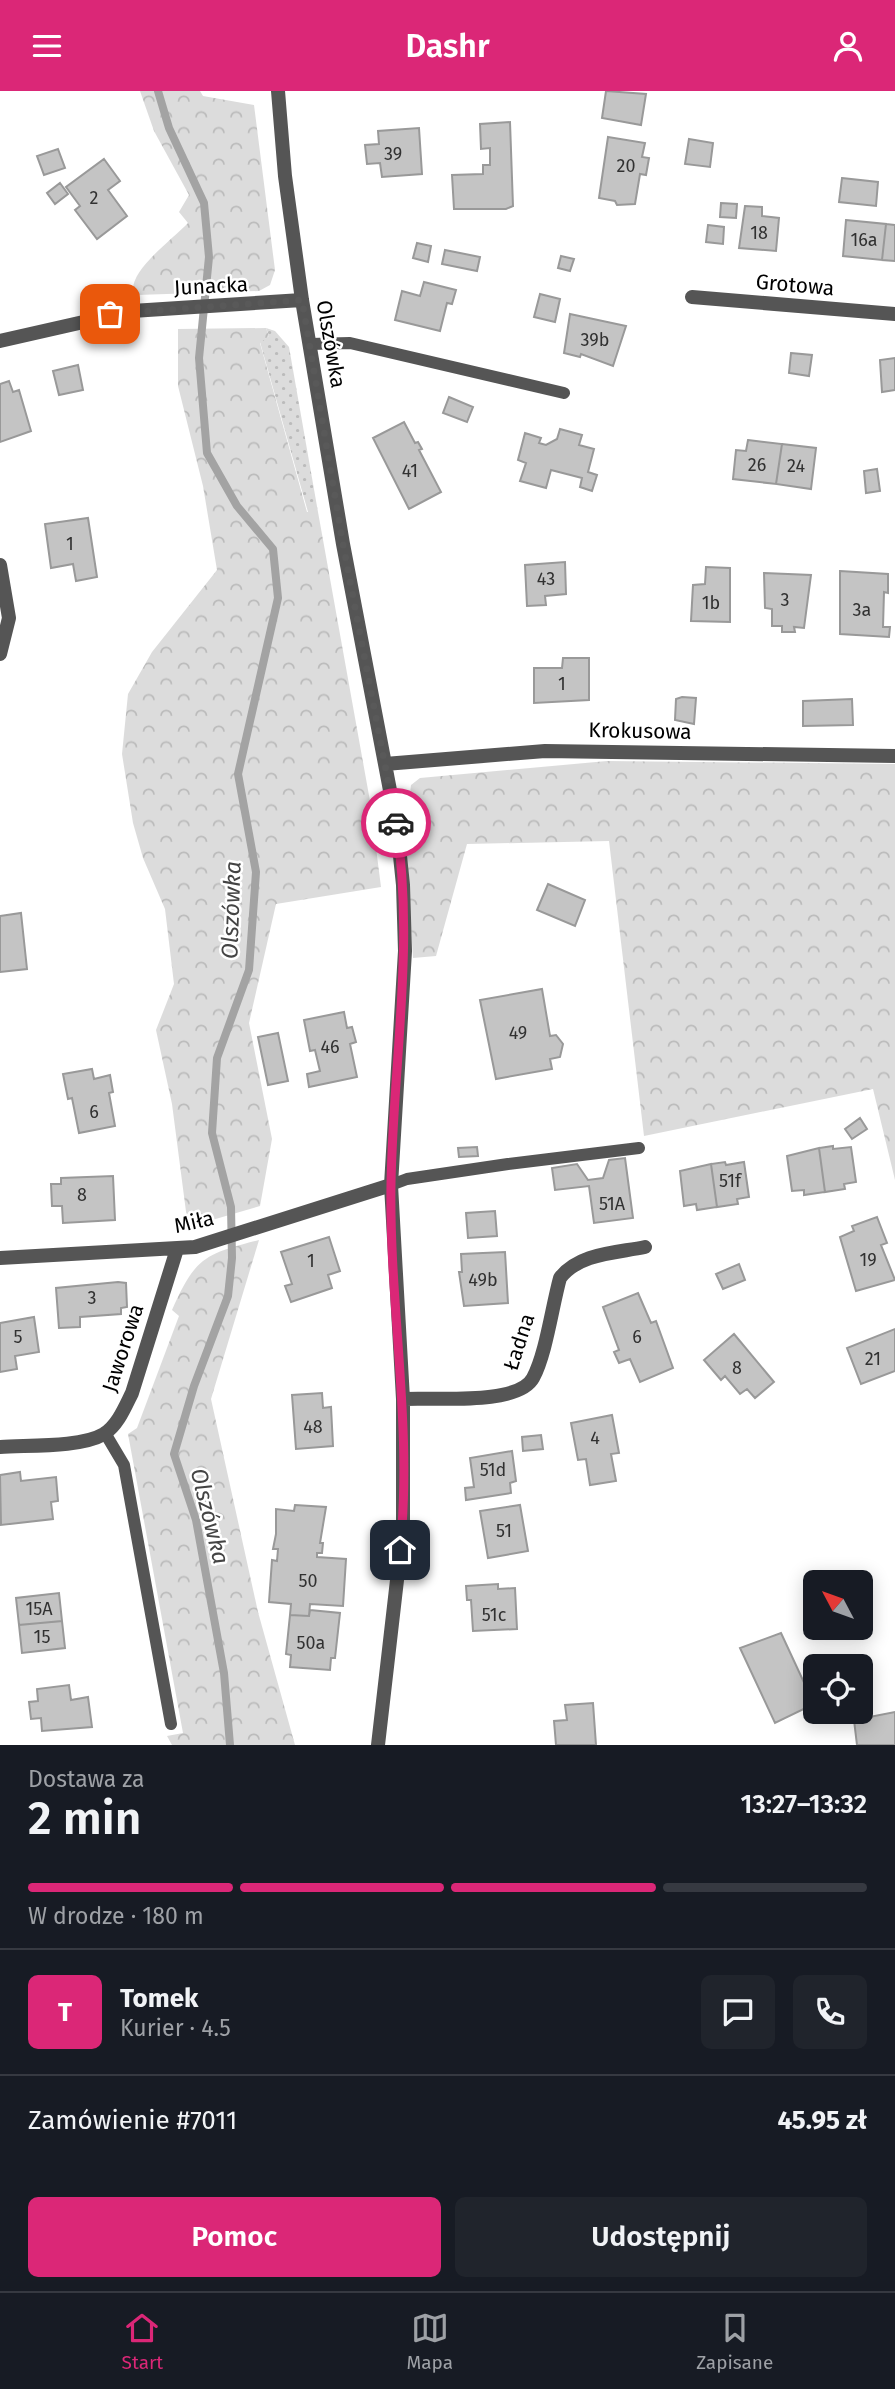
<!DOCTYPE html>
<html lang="pl">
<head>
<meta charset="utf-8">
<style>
	:root { --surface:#171b24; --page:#20242c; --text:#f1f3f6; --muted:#9ea1a6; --line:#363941; --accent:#db2777 }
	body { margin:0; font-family:"Fira Sans",sans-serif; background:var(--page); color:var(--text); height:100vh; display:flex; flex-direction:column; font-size:26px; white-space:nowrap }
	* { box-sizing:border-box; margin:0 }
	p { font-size:23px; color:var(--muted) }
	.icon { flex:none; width:38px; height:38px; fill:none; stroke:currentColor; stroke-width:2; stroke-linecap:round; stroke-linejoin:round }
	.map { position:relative; height:1654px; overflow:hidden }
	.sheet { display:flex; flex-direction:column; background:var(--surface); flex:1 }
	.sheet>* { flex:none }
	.needle { width:46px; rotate:311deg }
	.buttons { position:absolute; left:803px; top:1479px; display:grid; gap:14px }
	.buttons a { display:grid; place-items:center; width:70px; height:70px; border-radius:10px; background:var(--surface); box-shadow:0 4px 18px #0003; font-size:35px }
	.pin { position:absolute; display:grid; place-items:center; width:60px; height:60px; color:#fff; margin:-30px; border-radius:14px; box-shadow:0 4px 10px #0006 }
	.courier { position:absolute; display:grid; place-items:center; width:70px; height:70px; margin:-35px; border:5px solid #db2777; border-radius:50%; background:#fff; color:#222; box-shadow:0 2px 9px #0007 }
	.overview em { font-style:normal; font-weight:600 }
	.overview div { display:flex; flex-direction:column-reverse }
	.overview { display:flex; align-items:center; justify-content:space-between; height:119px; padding:0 28px }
	h1 { font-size:46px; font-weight:600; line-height:52px }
	.bar { display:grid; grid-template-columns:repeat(4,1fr); gap:10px 7px; align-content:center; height:84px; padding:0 28px }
	.bar i { height:9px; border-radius:5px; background:var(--line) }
	.bar .current { background:var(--accent) }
	.bar p { grid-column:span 4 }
	.line { display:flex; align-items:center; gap:18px; padding:0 28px; border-top:2px solid var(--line) }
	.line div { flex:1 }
	.round { display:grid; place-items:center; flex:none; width:74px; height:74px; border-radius:10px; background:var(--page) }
	.cta { display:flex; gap:14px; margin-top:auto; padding:14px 28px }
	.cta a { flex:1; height:80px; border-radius:10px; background:var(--accent); color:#fff; font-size:28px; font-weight:600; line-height:80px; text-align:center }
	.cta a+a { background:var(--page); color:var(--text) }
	header { display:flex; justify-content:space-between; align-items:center; height:91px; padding:0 28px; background:var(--accent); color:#fff; font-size:32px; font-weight:600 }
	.dock { display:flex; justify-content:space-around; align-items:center; height:98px; border-top:2px solid var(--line); background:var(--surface); font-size:19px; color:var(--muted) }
	.dock a { display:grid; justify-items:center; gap:4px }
	.dock .current { color:var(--accent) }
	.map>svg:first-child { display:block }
	.grass { fill:url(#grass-dots) }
	.forest { fill:url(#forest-crowns) }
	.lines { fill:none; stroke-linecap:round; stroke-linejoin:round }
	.stream { stroke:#a3a3a3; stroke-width:8 }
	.building { fill:#c4c4c4; stroke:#999; stroke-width:2 }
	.service { stroke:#555; stroke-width:12 }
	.minor { stroke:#555; stroke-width:14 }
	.done { stroke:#595959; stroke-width:7; stroke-dasharray:0 12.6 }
	.route { stroke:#db2777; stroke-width:9 }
	.labels { text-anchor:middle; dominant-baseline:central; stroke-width:5; stroke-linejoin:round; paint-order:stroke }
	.number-label { font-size:18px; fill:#313131 }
	.street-label { font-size:21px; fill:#000; stroke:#fff }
	.water-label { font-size:23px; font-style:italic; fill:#444; stroke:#fff }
</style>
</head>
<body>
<header><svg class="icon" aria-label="menu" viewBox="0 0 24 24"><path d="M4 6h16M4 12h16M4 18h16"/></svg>Dashr<svg class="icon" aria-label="person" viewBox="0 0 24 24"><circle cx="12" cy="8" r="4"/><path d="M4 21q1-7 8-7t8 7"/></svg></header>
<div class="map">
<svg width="895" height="1654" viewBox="0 0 895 1654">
	<defs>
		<pattern id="grass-dots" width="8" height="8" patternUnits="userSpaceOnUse" patternTransform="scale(1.75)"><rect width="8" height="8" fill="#dcdcdc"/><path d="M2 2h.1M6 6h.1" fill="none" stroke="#bbb" stroke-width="1.8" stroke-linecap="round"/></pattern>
		<pattern id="forest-crowns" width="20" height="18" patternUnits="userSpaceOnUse" patternTransform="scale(1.75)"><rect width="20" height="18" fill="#dcdcdc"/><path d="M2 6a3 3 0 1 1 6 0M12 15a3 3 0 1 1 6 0" fill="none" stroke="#bbb"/></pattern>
	</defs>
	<rect width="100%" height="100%" fill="#fff"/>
	<path class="grass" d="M 266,237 L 275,240 L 289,256 L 318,421 L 308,421 L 260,251 L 269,245 Z"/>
	<path class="forest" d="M 140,0 L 200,0 L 203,5 L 254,14 L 275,179 L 270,194 L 259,200 L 137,204 L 133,200 C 131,178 173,148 188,132 L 179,121 L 189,104 L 154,40 Z
		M 266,237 L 269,245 L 260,252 L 307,421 L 318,421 L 370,710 L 381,796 L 276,813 L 249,932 L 272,1048 L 260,1115 L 188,1136 L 172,1013 L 156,939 L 174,893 L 165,818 L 143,767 L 133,732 L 122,663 L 128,603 L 152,561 L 217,479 L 203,395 L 178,295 L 178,238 Z
		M 607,670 L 895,673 L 895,1089 L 873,998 L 644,1045 L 609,750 L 467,753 L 436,865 L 413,867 L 403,714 L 409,711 L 411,694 L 420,687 Z
		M 259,1149 L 211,1308 L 258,1521 L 295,1654 L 172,1654 L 167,1645 L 183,1642 L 128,1343 L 137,1337 L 179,1225 L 172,1219 C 195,1167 204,1163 259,1149 Z"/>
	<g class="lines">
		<path class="stream" d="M 158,0 L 169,37 L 204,112 L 209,166 L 199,267 L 207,362 L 237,415 L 273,458 L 278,507 L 238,683 L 256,781 L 249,879 L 217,967 L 212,1042 L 231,1116 L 232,1167 L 228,1205 L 194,1295 L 174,1363 L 196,1429 L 224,1582 L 230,1654"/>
	</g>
	<path class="building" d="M 606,0 L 646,3 L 641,34 L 602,27 Z
		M 510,31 L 513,115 L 506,118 L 454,118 L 452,84 L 483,83 L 483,74 L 490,74 L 490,57 L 481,58 L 480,33 Z
		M 419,37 L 422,83 L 382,86 L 380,72 L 367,73 L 365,54 L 379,53 L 378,40 Z
		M 608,46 L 645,52 L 642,66 L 649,67 L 646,84 L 640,83 L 635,113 L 617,114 L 615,110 L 599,107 Z
		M 689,48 L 713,52 L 710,76 L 685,73 Z
		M 58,58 L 65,77 L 44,84 L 37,65 Z
		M 104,68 L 120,90 L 108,99 L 127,125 L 97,148 L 75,119 L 80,115 L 66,96 Z
		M 842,87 L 878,91 L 876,115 L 839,111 Z
		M 60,92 L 68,103 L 55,113 L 47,102 Z
		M 721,112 L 737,113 L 736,127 L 720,126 Z
		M 745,115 L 762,116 L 762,125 L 779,127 L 776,160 L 739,157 Z
		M 846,129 L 886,133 L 882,169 L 843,165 Z
		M 886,133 L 895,134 L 895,170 L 882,169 Z
		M 708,134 L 724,136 L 723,153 L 706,151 Z
		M 417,152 L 431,155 L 428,171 L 413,167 Z
		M 445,159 L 480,166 L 477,180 L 442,173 Z
		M 561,165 L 574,168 L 570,180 L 558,177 Z
		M 424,191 L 456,199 L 452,213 L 447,212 L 440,240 L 395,229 L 402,200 L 420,205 Z
		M 540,203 L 560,208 L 555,231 L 534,226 Z
		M 570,223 L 626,235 L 613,275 L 581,263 L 580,266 L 564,262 Z
		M 791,262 L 812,264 L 809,285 L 789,282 Z
		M 895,267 L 895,299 L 882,301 L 880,269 Z
		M 78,274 L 83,299 L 59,304 L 53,280 Z
		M 9,290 L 13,301 L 19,299 L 31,340 L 0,351 L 0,293 Z
		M 449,306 L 473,316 L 467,331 L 443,322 Z
		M 404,331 L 415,352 L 418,351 L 422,358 L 419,359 L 441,401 L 409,418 L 373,347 Z
		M 560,338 L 582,344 L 579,354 L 594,358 L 588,381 L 597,384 L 592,400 L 580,396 L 582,387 L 551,379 L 546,397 L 520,390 L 526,372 L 518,369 L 525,342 L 541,347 L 539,352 L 546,354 L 557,348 Z
		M 748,349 L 782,353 L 776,393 L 733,388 L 736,359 L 746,360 Z
		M 782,353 L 816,357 L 811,398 L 776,393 Z
		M 877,378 L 880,400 L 866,402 L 864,380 Z
		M 88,427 L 97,486 L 76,490 L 73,473 L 51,477 L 45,433 Z
		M 565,471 L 566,503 L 545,505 L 546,514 L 527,515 L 525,474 Z
		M 706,476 L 730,477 L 730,531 L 691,530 L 693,494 L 705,493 Z
		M 840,480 L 888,483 L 888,502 L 884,501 L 883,536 L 890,536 L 889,546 L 840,543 Z
		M 764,482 L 811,484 L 804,537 L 794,536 L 795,541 L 782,541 L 782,535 L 772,535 L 772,518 L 765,517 Z
		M 563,567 L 589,567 L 589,609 L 534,612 L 534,577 L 562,577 Z
		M 682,606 L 696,607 L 694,633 L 675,629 L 676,608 Z
		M 852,608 L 853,634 L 803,635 L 803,610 Z
		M 548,793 L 585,809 L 575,835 L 537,819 Z
		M 21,822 L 27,878 L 0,881 L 0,825 Z
		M 542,898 L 550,945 L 556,944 L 563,953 L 560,966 L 550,968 L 552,978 L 496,988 L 480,909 Z
		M 344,921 L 347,937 L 352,936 L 356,951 L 350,953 L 357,986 L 309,996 L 307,983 L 320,980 L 315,959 L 310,960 L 304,929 Z
		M 278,942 L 288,990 L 268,994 L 258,946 Z
		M 92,978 L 94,988 L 110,984 L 113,1001 L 109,1002 L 115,1035 L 79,1042 L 72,1007 L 68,1008 L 63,983 Z
		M 860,1027 L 867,1038 L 852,1048 L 845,1038 Z
		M 833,1055 L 833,1058 L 851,1056 L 856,1091 L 844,1093 L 845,1098 L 825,1101 L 819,1057 Z
		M 477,1056 L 478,1065 L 459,1066 L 458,1057 Z
		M 819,1057 L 825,1101 L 804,1104 L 804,1099 L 792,1100 L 787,1065 Z
		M 625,1067 L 633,1127 L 594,1132 L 589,1095 L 555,1099 L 552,1077 L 577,1073 L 588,1089 L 603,1087 L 609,1069 Z
		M 725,1071 L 726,1074 L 744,1071 L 749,1106 L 737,1108 L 738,1113 L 717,1116 L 711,1073 Z
		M 711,1073 L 717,1116 L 697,1119 L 696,1113 L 684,1115 L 680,1080 Z
		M 113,1085 L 115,1129 L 63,1132 L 62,1115 L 52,1115 L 51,1093 L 61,1093 L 61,1087 Z
		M 495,1120 L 497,1145 L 468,1147 L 466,1122 Z
		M 877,1126 L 887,1152 L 881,1154 L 895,1189 L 856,1200 L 840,1146 L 854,1140 L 852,1135 Z
		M 329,1146 L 340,1180 L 328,1184 L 332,1197 L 291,1211 L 285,1195 L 292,1193 L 281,1161 Z
		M 505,1161 L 508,1212 L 464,1215 L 459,1181 L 462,1181 L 461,1163 Z
		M 739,1173 L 745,1189 L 723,1198 L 716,1183 Z
		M 118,1191 L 126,1192 L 127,1216 L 121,1217 L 121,1223 L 80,1226 L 80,1236 L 59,1237 L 56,1197 Z
		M 638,1202 L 651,1232 L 656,1230 L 673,1277 L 640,1291 L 630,1268 L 619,1272 L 614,1261 L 619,1259 L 603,1216 Z
		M 34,1226 L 39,1261 L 15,1265 L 17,1278 L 0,1281 L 0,1232 Z
		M 895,1238 L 895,1280 L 861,1293 L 847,1257 Z
		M 734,1243 L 774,1291 L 755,1307 L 747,1298 L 740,1303 L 725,1285 L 721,1289 L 704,1269 Z
		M 322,1302 L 323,1317 L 331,1316 L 333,1355 L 296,1358 L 292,1304 Z
		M 612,1324 L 619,1362 L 611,1363 L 616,1390 L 590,1394 L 586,1368 L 578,1369 L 571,1332 Z
		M 541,1344 L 543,1358 L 523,1360 L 522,1346 Z
		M 512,1360 L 516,1390 L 510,1392 L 511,1402 L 466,1409 L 465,1397 L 474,1396 L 470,1367 Z
		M 20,1381 L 21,1390 L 56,1386 L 58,1410 L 51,1411 L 53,1428 L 1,1434 L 0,1384 Z
		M 295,1414 L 326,1416 L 320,1452 L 323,1452 L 322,1462 L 317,1462 L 317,1466 L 346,1468 L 343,1515 L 310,1513 L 309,1525 L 290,1524 L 291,1513 L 269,1511 L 272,1469 L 277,1470 L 278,1458 L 273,1458 L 276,1443 L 276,1418 L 294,1420 Z
		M 520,1414 L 528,1460 L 488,1467 L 480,1420 Z
		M 498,1493 L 498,1498 L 515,1497 L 517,1538 L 473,1540 L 471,1509 L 467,1509 L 466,1495 Z
		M 59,1502 L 62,1530 L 19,1534 L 16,1507 Z
		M 310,1519 L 340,1522 L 335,1567 L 331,1567 L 330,1579 L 290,1576 L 291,1564 L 286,1563 L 290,1524 L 309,1525 Z
		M 62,1530 L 65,1557 L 22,1562 L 19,1534 Z
		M 781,1542 L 814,1613 L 775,1632 L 740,1557 Z
		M 69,1594 L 71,1609 L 88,1606 L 92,1636 L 42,1640 L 41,1627 L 31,1628 L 29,1611 L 38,1610 L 37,1598 Z
		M 593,1612 L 596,1654 L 556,1654 L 554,1630 L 567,1629 L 565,1614 Z
		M 895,1621 L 895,1654 L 857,1654 L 854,1629 Z"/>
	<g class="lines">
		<path class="service" d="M 310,253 L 350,252 L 564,302
			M 391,1094 L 407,1088 L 508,1073 L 639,1057
			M 105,1342 L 124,1374 L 171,1633"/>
		<path class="minor" d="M 278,0 L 285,85 L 302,209 L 343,453 L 397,736 L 403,794 L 405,860 L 391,1094 L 403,1308 L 403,1437 L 378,1654
			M 692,206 L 895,223
			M 0,250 L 132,220 L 302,209
			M 0,474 L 9,527 L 0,563
			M 385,673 L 545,660 L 895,665
			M 0,1167 L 195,1156 L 391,1094
			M 403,1308 C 432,1306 518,1315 533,1287 C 546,1263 552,1216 560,1187 C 579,1162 616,1162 645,1156
			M 0,1356 C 28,1354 80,1357 104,1343 C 118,1334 125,1316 132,1302 L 177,1158"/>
	</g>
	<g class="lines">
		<path class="done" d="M 110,223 L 302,209 L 343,453 L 396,732"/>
		<path class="route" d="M 396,732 C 415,853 393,972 391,1093 C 389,1215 413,1336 400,1459"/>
	</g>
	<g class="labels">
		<g class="number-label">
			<text x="393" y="63">39</text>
			<text x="626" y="75">20</text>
			<text x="94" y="107">2</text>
			<text x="759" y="142">18</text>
			<text x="864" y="149">16a</text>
			<text x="595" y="249">39b</text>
			<text x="757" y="374">26</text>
			<text x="796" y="375">24</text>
			<text x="410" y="380">41</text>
			<text x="70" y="453">1</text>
			<text x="546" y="488">43</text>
			<text x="785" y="509">3</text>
			<text x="711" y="512">1b</text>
			<text x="862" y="519">3a</text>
			<text x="562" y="593">1</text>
			<text x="518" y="942">49</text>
			<text x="330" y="956">46</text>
			<text x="94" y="1021">6</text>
			<text x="730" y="1090">51f</text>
			<text x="82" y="1104">8</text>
			<text x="612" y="1113">51A</text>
			<text x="868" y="1169">19</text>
			<text x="311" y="1170">1</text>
			<text x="483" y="1189">49b</text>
			<text x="92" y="1207">3</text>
			<text x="18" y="1246">5</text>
			<text x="637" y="1246">6</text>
			<text x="873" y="1268">21</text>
			<text x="737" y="1277">8</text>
			<text x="313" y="1336">48</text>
			<text x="595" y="1347">4</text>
			<text x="493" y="1379">51d</text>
			<text x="504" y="1440">51</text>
			<text x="308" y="1490">50</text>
			<text x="39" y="1518">15A</text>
			<text x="494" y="1524">51c</text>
			<text x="42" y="1546">15</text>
			<text x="311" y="1552">50a</text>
		</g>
		<g class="street-label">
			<text transform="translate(795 194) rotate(5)">Grotowa</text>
			<text transform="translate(211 195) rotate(-3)">Junacka</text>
			<text transform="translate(331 253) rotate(80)">Olszówka</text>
			<text transform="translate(640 640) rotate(1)">Krokusowa</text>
			<text transform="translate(194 1131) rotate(-13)">Miła</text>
			<text transform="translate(519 1251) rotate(-72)">Ładna</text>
			<text transform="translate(123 1257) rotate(-72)">Jaworowa</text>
		</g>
		<g class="water-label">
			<text transform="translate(231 819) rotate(-88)">Olszówka</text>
			<text transform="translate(210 1425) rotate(76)">Olszówka</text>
		</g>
	</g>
</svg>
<div class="buttons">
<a><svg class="needle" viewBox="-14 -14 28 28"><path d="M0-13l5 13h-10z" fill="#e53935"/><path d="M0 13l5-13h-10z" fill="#9ea1a6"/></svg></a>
<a><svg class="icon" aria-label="locate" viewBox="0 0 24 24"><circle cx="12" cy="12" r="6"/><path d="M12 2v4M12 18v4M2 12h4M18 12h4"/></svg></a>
</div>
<div class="pin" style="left:110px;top:223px;background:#ea580c"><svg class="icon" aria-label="bag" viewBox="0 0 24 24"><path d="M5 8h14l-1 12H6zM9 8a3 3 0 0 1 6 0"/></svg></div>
<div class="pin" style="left:400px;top:1459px;background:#1f2937"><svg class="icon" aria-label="home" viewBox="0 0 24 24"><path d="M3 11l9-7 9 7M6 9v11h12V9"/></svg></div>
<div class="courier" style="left:396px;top:732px"><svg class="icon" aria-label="car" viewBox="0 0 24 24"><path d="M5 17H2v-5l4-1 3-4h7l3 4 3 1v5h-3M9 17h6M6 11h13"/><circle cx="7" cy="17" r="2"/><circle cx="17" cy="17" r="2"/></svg></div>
</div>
<section class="sheet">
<div class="overview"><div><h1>2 min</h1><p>Dostawa za</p></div><em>13:27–13:32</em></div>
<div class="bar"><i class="current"></i><i class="current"></i><i class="current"></i><i></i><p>W drodze · 180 m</p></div>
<div class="line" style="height:126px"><b class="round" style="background:var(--accent);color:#fff">T</b><div><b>Tomek</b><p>Kurier · 4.5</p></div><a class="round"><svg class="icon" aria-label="chat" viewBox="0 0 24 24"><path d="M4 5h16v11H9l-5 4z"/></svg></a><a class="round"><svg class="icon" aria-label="phone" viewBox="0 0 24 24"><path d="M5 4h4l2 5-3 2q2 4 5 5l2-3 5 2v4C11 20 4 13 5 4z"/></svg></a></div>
<div class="line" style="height:91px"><div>Zamówienie #7011</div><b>45.95 zł</b></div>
<div class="cta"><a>Pomoc</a><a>Udostępnij</a></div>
</section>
<nav class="dock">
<a class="current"><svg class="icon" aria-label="home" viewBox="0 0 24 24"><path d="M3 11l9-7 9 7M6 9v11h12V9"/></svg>Start</a>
<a><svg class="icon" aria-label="map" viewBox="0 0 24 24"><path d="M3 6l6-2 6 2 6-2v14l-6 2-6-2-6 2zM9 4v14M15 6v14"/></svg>Mapa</a>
<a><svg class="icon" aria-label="saved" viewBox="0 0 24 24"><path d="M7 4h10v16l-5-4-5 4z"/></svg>Zapisane</a>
</nav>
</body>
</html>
